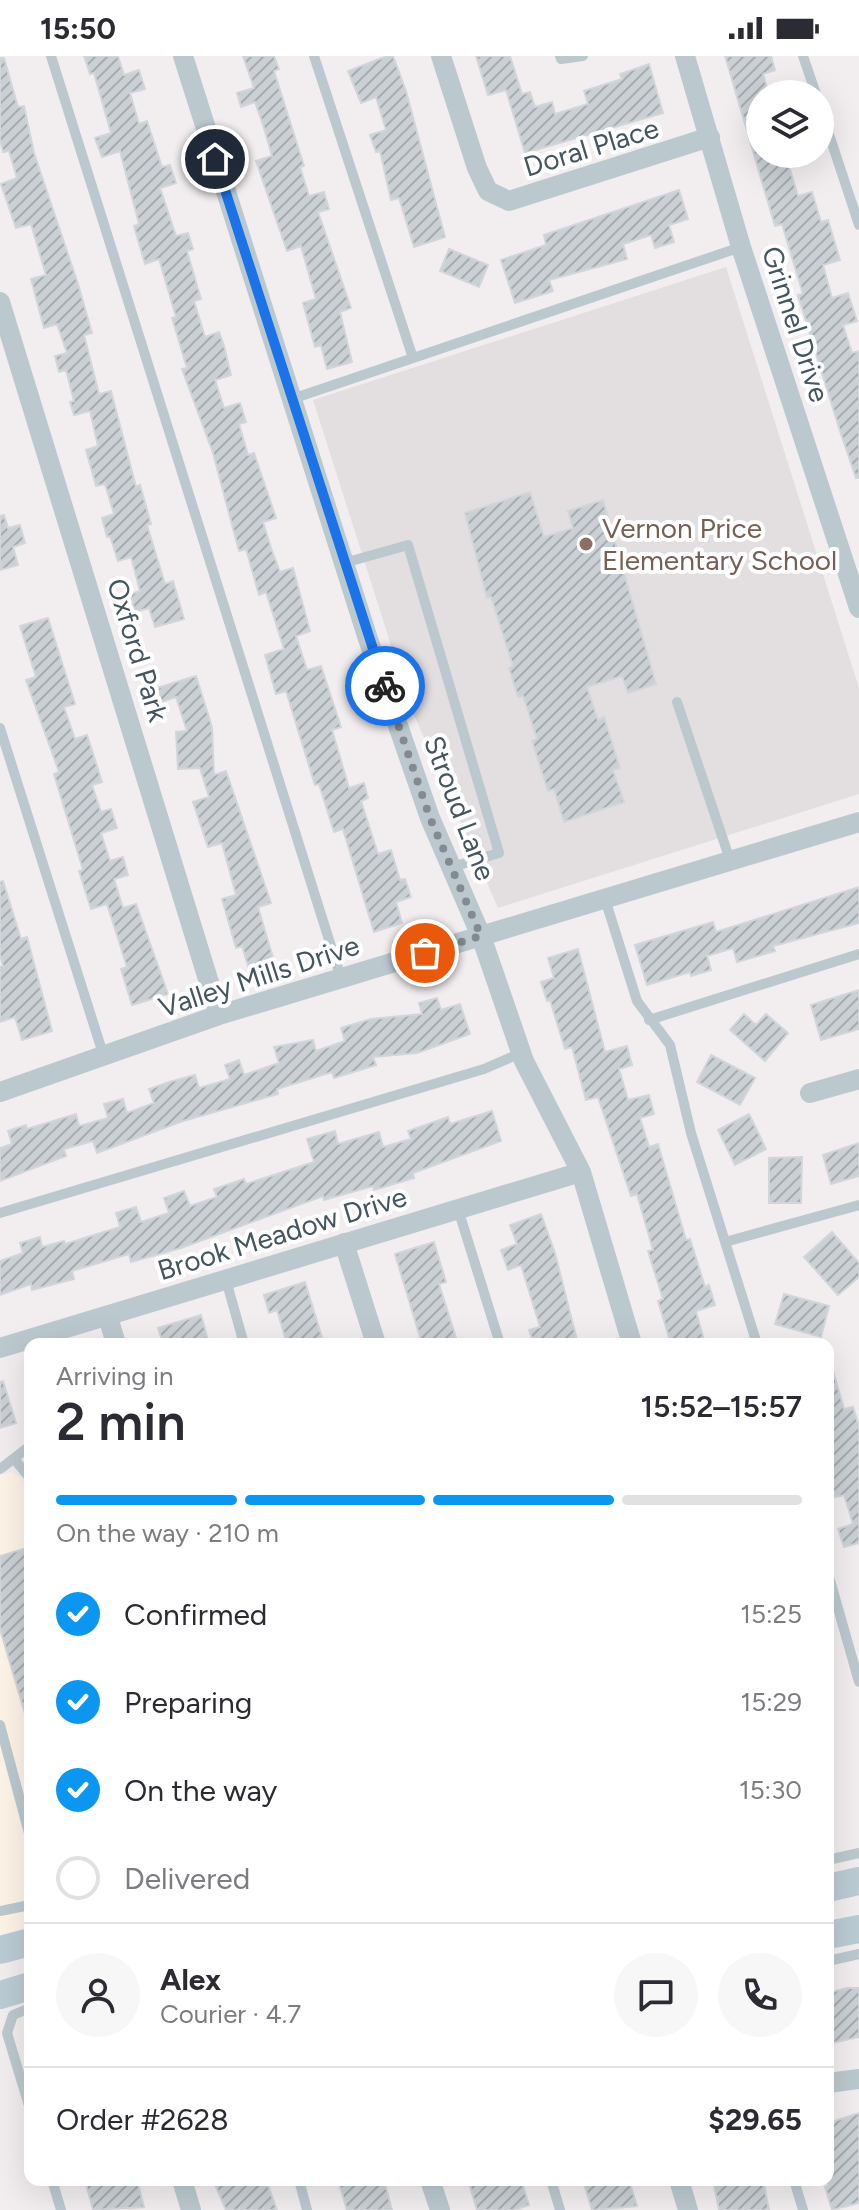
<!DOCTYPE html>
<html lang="en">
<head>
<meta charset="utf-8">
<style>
	:root { --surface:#fff; --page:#f7f7f7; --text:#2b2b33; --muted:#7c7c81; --line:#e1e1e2; --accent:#0b96ef }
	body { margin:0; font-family:Figtree,sans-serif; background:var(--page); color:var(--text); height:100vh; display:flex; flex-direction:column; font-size:30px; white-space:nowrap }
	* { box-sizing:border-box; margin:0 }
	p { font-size:26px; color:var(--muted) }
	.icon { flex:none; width:44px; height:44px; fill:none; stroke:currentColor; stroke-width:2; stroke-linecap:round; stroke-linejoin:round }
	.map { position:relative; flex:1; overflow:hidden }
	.panel { position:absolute; left:24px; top:1282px; width:810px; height:848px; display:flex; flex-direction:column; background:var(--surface); border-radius:16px; box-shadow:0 8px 32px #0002 }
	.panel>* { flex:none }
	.tools { position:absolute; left:746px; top:24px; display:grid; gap:16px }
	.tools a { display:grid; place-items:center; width:88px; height:88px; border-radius:50%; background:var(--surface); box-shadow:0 8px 32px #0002; font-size:40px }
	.pin { position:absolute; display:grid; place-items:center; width:68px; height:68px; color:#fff; margin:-34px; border:4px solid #fff; border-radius:50%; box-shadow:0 2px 8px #0007 }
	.courier { position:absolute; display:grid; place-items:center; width:80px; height:80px; margin:-40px; border:6px solid #1a73e8; border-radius:50%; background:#fff; color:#222; box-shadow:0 2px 10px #0007 }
	.summary em { font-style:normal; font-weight:600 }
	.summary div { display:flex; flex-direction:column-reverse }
	.summary { display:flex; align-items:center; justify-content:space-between; height:136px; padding:0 32px }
	h1 { font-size:52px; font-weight:600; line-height:60px }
	.bar { display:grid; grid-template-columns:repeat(4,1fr); gap:12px 8px; align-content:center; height:96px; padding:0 32px }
	.bar i { height:10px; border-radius:6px; background:var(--line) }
	.bar .active { background:var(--accent) }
	.bar p { grid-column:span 4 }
	.line { display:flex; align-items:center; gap:20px; padding:0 32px; border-top:2px solid var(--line) }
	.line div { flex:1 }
	.round { display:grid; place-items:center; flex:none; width:84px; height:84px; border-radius:42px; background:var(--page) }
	ol { padding:0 32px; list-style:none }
	li { display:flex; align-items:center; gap:24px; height:88px }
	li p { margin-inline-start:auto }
	li .icon { padding:8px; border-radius:50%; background:var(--accent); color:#fff; stroke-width:4 }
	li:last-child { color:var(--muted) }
	li i { width:44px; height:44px; border:4px solid var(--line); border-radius:50% }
	.status { display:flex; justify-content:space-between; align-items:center; height:56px; padding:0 40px; background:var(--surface); direction:ltr }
	.status svg { height:22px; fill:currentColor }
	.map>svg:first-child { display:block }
	.commercial { fill:#fdf3e7 }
	.education { fill:#e3dfe1 }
	.building { fill:url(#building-hatch); stroke:#d2d6db; stroke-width:2 }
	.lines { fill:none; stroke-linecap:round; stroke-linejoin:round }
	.service { stroke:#bbc9cf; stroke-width:10 }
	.minor { stroke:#bbc9cf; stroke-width:20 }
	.secondary { stroke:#bbcbd4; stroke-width:28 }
	.done { stroke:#828b91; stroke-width:8; stroke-dasharray:0 14.4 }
	.route { stroke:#1a73e8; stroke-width:10 }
	.education-dot { fill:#8d6e63; stroke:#fff; stroke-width:3 }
	.labels { text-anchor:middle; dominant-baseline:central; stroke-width:8; stroke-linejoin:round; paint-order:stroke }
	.street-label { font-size:28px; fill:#45565e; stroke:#fff }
	.education-label { font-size:28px; fill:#785e54; stroke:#fff; text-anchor:start }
</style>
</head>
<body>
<div class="status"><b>15:50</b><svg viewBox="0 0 49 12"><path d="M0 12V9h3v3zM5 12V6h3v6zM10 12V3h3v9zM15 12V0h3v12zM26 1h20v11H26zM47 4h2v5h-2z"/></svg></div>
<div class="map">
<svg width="859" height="2154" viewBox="0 0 859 2154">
	<defs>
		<pattern id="building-hatch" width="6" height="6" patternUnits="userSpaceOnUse" patternTransform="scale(2)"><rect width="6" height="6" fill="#cad0d4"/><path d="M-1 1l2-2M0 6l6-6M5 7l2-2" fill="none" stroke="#a6acaf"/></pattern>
	</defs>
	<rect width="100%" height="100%" fill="#f2eeef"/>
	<path class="commercial" d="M 11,1416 L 22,1422 L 30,1449 L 30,1875 L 0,1882 L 0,1419 Z"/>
	<path class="education" d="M 726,211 L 859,632 L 859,738 L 498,852 L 411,652 L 313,344 Z"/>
	<path class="building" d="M 84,0 L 118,0 L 124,19 L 139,14 L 145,33 L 130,37 L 139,68 L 147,65 L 162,111 L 170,109 L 176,127 L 160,132 L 176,180 L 188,177 L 193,193 L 187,195 L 201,243 L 194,245 L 205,281 L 219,276 L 224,290 L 231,319 L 215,324 L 224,352 L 240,347 L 246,366 L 239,368 L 248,399 L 254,397 L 276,462 L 263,466 L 271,492 L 280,516 L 293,512 L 310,575 L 296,580 L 307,614 L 321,610 L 341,671 L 332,674 L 349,732 L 364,727 L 368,742 L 361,745 L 378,798 L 391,794 L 400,824 L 405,823 L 411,841 L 396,846 L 402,867 L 374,876 L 343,773 L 334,776 L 319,728 L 315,729 L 286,635 L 276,638 L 265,599 L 284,593 L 266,536 L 259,539 L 246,493 L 239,495 L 213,397 L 182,313 L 187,312 L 172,262 L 176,261 L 159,203 L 145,208 L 134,170 L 139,168 L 120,95 L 102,101 L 95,82 L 111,77 L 94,17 L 90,18 Z
		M 243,0 L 274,0 L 279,13 L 274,15 L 304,110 L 300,111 L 309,140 L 324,136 L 329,153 L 318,156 L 351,252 L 340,256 L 352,306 L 327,313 L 321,289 L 315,291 L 303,247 L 316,243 L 301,190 L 287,195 L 256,105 L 272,100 L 264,72 L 255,46 L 241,51 L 237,37 L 254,32 Z
		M 387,0 L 393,0 L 406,35 L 445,181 L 414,191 L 399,142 L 391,144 L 380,95 L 376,96 L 370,79 L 386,74 L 376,41 L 361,47 L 348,15 Z
		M 476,0 L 510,0 L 522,38 L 530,36 L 535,51 L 552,46 L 555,58 L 588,48 L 584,35 L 622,23 L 620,18 L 649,8 L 663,57 L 525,97 L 506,34 L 488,39 Z
		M 725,0 L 771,0 L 775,14 L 763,18 L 769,38 L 760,38 L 760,98 L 817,98 L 817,101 L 789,110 L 798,140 L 812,136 L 821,166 L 828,164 L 840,204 L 823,209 L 832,242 L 848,237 L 857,265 L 843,269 L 852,297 L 859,295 L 859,422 L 856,422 L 840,375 L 798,239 L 803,238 L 782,168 L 775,170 Z
		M 0,2 L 4,2 L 18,51 L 24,50 L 34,97 L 78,228 L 92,277 L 84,279 L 99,338 L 111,335 L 136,431 L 140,429 L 151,468 L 147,469 L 165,528 L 173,525 L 184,563 L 155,571 L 149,552 L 135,556 L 130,538 L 140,535 L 131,501 L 118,505 L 110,480 L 107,481 L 102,462 L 114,458 L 105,428 L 96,430 L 86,394 L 98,390 L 90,355 L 74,359 L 70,346 L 74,345 L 66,314 L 59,316 L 55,300 L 67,297 L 57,268 L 44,272 L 31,223 L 46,219 L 31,168 L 16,172 L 1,128 L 17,122 L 9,95 L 3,96 L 0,84 Z
		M 679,134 L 688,163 L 669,169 L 674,186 L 655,192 L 651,179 L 623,188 L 627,203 L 549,224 L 553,235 L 515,247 L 501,204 L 546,189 L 544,179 Z
		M 449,193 L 488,209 L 479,231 L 440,215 Z
		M 530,436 L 544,481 L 573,472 L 568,455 L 603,444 L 656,628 L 628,637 L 622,620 L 587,631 L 598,664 L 604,661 L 620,712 L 613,714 L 624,746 L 564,766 L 554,733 L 548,735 L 532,685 L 537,683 L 523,640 L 518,641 L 509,612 L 513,610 L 491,541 L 487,542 L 465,457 Z
		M 4,459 L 8,472 L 20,469 L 25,487 L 13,491 L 18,509 L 0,514 L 0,460 Z
		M 48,562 L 75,648 L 64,651 L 75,683 L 87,679 L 102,726 L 92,729 L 101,756 L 111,753 L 117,772 L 101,777 L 110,805 L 123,801 L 128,819 L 114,823 L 123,852 L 136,848 L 168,938 L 132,949 L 121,913 L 127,911 L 107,848 L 91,853 L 79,815 L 83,814 L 54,718 L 59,716 L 26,624 L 36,621 L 20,570 Z
		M 196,620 L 212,671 L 214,719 L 226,715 L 271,847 L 258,851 L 274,905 L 249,913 L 242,890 L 236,892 L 222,843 L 236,839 L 222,787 L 208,791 L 193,746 L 209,741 L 200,712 L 178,713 L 176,676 L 187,675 L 176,641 L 161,646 L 157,632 Z
		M 3,825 L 21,883 L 27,881 L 52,975 L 22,984 L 15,961 L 0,966 L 0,911 L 3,910 L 0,899 L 0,826 Z
		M 859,831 L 859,867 L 773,890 L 775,895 L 737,906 L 733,892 L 707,900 L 711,914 L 691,920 L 690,916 L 647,929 L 635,889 L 713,866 L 716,876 Z
		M 578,893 L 605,996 L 627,990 L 632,1009 L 619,1013 L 628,1044 L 649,1039 L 654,1058 L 640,1062 L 649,1091 L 658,1088 L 686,1184 L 690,1183 L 705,1231 L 709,1229 L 715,1249 L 696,1255 L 705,1288 L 671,1288 L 658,1245 L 663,1243 L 648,1195 L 653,1194 L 637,1138 L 631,1140 L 598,1041 L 586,1044 L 572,991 L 565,993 L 550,944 L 547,945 L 541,926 L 554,922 L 548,902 Z
		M 859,934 L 859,973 L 821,984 L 811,949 Z
		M 437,942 L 441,954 L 460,948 L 470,978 L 417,997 L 373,1001 L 376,1009 L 334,1022 L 332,1016 L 277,1033 L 278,1038 L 183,1065 L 97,1097 L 93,1085 L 64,1093 L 66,1100 L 0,1125 L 0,1092 L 12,1088 L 8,1075 L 26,1069 L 27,1073 L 76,1058 L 79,1070 L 108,1062 L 104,1048 L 123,1043 L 127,1057 L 154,1047 L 149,1033 L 169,1026 L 195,1019 L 199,1032 L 230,1023 L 225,1009 L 239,1004 L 244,1019 L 279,1007 L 274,991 L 313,984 L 316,995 L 345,985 L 341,972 L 371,963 L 422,958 L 419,947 Z
		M 744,958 L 756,969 L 766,958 L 788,977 L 765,1005 L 730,974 Z
		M 711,999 L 755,1022 L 740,1049 L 697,1026 Z
		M 492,1055 L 501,1085 L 413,1117 L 414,1122 L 374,1134 L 373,1130 L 324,1144 L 323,1140 L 181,1192 L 131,1206 L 129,1198 L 72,1215 L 74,1223 L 32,1234 L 31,1228 L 0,1239 L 0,1205 L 23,1197 L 20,1187 L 40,1181 L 42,1191 L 64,1185 L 65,1188 L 120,1171 L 116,1157 L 136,1151 L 141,1166 L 169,1157 L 164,1142 L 184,1135 L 190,1150 L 217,1141 L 214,1133 L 244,1123 L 246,1128 L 314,1106 L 307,1083 L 335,1075 L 338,1088 L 379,1076 L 383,1091 L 411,1083 L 408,1075 L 448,1061 L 450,1068 Z
		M 749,1058 L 766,1093 L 735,1109 L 718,1074 Z
		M 859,1087 L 859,1120 L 831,1128 L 823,1099 Z
		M 802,1101 L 801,1147 L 769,1147 L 769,1102 Z
		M 541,1158 L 555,1197 L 578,1288 L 534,1288 L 529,1274 L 540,1271 L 521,1209 L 508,1214 L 501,1194 L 517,1188 L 510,1169 Z
		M 832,1176 L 859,1207 L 859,1221 L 838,1239 L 804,1201 Z
		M 434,1186 L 446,1226 L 439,1228 L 458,1288 L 422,1288 L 395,1198 Z
		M 305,1226 L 324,1288 L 287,1288 L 277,1254 L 269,1257 L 264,1239 Z
		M 784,1238 L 829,1250 L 821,1281 L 775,1268 Z
		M 201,1259 L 209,1288 L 163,1288 L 158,1272 Z
		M 828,1311 L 832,1311 L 844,1353 L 853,1351 L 859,1371 L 859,1487 L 844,1491 L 838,1473 L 853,1468 L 844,1439 L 828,1443 Z
		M 3,1325 L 16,1367 L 0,1372 L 0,1326 Z
		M 30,1491 L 30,1661 L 26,1661 L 0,1573 L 0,1500 Z
		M 847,1932 L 859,1932 L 859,1981 L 832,1987 L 828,1937 Z
		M 859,2057 L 859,2147 L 832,2154 L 825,2131 L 828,2130 L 828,2067 Z
		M 85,2124 L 137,2124 L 144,2151 L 93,2154 Z
		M 213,2124 L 266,2124 L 277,2154 L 226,2154 Z
		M 338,2124 L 384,2124 L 392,2154 L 347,2154 Z
		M 468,2124 L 521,2124 L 529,2149 L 514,2154 L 477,2154 Z
		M 583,2124 L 629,2124 L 637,2150 L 592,2154 Z
		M 713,2124 L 763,2124 L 769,2154 L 719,2154 Z"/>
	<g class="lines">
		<path class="service" d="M 51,0 L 341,922
			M 314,0 L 413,302
			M 560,0 L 561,3 L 583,0
			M 803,0 L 816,38
			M 820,51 L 859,169
			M 292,343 L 741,191
			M 344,507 L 408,489 L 499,797 L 452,811
			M 677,646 L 730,804
			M 0,672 L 104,1001
			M 605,843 L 637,945 L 670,989 L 691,1077 L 757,1288
			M 649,964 L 859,898
			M 458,1153 L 500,1288
			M 0,1157 L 484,1013 L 521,997
			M 725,1186 L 859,1149
			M 226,1224 L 244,1288
			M 15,1404 L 30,1422
			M 0,1413 L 30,1390
			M 828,1517 L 859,1626
			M 0,1669 L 30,1781
			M 828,1804 L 859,1797
			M 0,1855 L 30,1849
			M 828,1905 L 859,1898
			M 30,1952 L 13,1959 L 7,1977 L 30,2053
			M 52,2124 L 61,2154
			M 299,2124 L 307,2154
			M 551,2124 L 560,2154
			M 794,2124 L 803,2154"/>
		<path class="minor" d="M 183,0 L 368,583 L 430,762 L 481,880 L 524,1005 L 581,1116 L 632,1288
			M 441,0 L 477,112 L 488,135 L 509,145 L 710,81
			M 685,0 L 741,191 L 859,552
			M 0,246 L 219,959
			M 0,1036 L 219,959 L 859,766
			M 810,1037 L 859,1023
			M 344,1187 L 376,1288
			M 108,1261 L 116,1288
			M 0,1292 L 581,1116
			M 828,2027 L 859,2023
			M 182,2124 L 191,2154
			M 430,2124 L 440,2154
			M 679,2124 L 688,2154"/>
		<path class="secondary" d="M 828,1832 L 859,1825
			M 828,1879 L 859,1873
			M 0,1894 L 30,1886
			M 0,1939 L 30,1930"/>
	</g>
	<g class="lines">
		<path class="done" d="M 385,630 L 430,762 L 481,880 L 425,897"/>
		<path class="route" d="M 215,103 L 385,630"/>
	</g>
	<circle class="education-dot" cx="586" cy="488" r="8"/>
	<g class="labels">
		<g class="street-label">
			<text transform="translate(591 91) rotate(-17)">Doral Place</text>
			<text transform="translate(796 268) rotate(72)">Grinnel Drive</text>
			<text transform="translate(138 594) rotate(73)">Oxford Park</text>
			<text transform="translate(460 752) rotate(69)">Stroud Lane</text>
			<text transform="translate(259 920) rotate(-18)">Valley Mills Drive</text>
			<text transform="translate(282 1177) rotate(-17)">Brook Meadow Drive</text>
		</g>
		<g class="education-label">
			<text x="602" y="472">Vernon Price<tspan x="602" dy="32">Elementary School</tspan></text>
		</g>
	</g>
</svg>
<div class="tools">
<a><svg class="icon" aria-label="layers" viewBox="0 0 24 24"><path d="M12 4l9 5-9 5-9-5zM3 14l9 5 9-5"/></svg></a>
</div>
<div class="pin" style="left:425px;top:897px;background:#ea580c"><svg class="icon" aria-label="bag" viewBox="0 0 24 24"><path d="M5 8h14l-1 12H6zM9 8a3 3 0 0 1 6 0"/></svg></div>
<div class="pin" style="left:215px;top:103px;background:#1f2937"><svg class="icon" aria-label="home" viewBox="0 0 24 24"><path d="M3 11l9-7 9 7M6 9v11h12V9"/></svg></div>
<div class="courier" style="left:385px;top:630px"><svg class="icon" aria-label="bike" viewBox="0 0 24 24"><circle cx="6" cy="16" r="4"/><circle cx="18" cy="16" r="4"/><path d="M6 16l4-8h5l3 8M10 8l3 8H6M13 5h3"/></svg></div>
<section class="panel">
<div class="summary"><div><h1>2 min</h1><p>Arriving in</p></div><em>15:52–15:57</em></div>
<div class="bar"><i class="active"></i><i class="active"></i><i class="active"></i><i></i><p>On the way · 210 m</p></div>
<ol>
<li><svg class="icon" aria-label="check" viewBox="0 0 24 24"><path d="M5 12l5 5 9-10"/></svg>Confirmed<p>15:25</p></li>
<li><svg class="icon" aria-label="check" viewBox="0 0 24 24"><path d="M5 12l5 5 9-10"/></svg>Preparing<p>15:29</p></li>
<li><svg class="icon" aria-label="check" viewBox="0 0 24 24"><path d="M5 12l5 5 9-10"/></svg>On the way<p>15:30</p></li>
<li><i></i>Delivered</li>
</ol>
<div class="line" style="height:144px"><a class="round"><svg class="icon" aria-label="person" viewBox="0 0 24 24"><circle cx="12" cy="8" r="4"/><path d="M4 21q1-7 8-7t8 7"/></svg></a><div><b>Alex</b><p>Courier · 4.7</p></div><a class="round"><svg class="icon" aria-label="chat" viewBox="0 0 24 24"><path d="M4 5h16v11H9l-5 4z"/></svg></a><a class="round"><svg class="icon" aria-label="phone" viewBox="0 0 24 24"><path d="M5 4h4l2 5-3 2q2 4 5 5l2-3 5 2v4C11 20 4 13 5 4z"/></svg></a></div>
<div class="line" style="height:104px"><div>Order #2628</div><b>$29.65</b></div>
</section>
</div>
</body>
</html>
